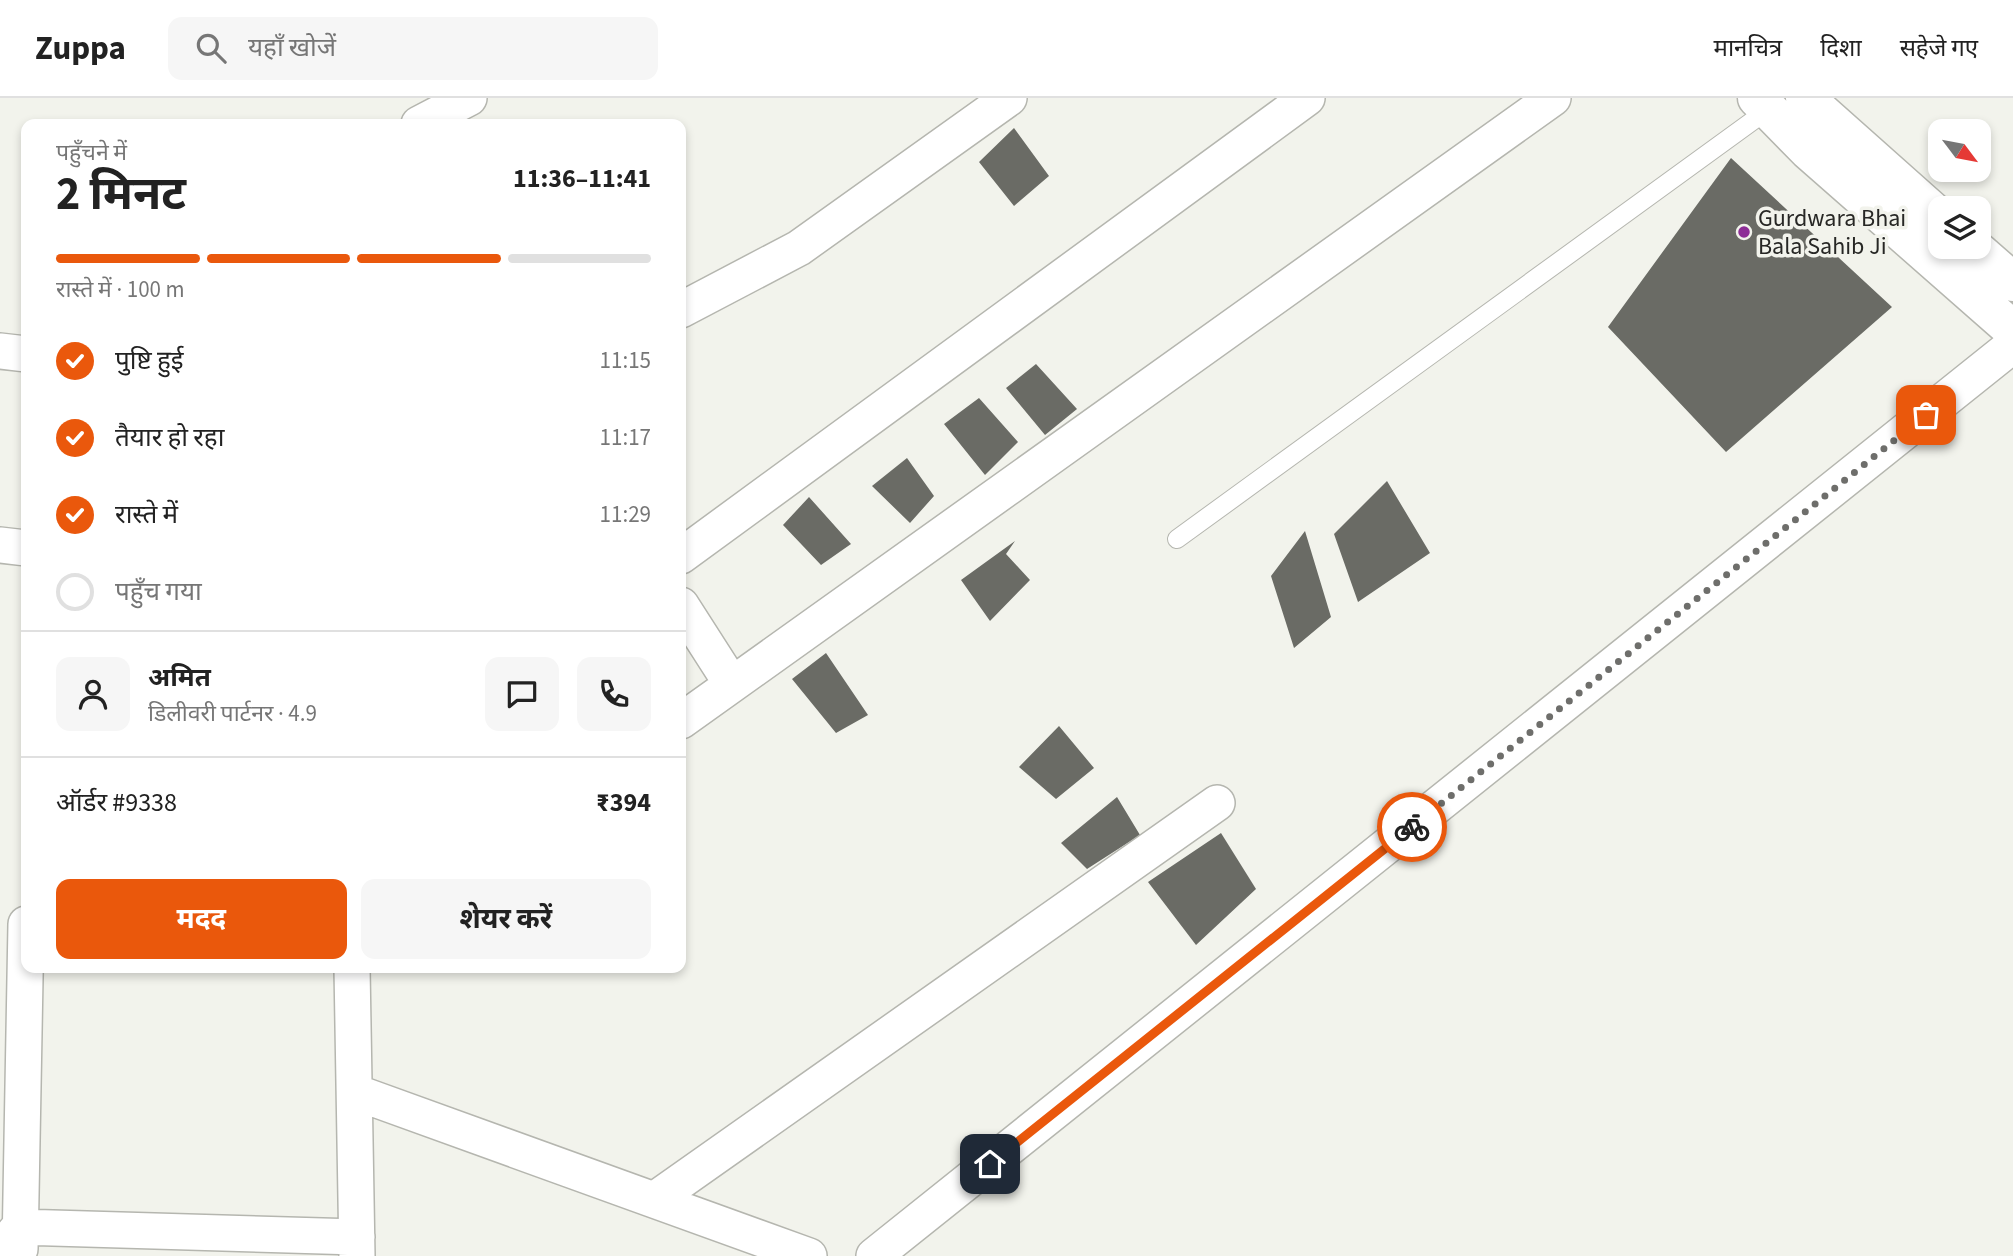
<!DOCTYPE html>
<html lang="hi">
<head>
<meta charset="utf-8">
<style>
	:root { --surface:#fff; --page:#f6f6f6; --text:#222; --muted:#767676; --line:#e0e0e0; --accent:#ea580c }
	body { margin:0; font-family:"Source Sans 3","Noto Sans Devanagari",sans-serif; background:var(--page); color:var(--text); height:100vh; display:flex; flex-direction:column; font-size:26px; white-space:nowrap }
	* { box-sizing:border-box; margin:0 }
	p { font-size:23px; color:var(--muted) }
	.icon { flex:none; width:38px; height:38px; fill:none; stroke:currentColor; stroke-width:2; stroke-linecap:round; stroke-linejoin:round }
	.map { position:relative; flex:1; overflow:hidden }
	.details { position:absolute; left:21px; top:21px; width:665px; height:854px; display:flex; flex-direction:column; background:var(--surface); border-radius:14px; box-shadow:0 4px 10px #0003 }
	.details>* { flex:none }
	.needle { width:46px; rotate:122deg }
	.controls { position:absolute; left:1928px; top:21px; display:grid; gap:14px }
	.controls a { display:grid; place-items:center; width:63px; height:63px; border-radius:14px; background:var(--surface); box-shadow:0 4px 10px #0003; font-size:35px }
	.pin { position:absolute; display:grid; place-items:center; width:60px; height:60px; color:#fff; margin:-30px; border-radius:14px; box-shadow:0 4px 10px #0006 }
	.courier { position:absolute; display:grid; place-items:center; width:70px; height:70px; margin:-35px; border:5px solid #ea580c; border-radius:50%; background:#fff; color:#222; box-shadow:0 2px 9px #0007 }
	.headline em { font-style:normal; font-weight:700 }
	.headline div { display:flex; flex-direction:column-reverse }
	.headline { display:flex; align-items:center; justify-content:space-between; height:119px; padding:0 35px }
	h1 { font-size:46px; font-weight:700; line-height:52px }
	.bar { display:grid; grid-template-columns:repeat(4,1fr); gap:10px 7px; align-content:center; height:84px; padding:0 35px }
	.bar i { height:9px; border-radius:5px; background:var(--line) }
	.bar .on { background:var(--accent) }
	.bar p { grid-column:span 4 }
	.line { display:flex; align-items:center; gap:18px; padding:0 35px; border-top:2px solid var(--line) }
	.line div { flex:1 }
	.round { display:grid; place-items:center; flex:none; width:74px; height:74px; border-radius:14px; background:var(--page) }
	ol { padding:0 35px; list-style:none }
	li { display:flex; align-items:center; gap:21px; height:77px }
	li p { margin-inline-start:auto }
	li .icon { padding:7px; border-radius:50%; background:var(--accent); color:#fff; stroke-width:4 }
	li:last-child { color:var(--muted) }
	li i { width:38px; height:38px; border:4px solid var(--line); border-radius:50% }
	.primary-button { display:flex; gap:14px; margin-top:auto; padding:14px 35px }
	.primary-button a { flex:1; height:80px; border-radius:14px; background:var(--accent); color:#fff; font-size:28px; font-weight:700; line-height:80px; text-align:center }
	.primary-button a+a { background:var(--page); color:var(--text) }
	header { display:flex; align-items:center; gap:42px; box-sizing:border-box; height:98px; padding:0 35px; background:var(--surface); border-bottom:2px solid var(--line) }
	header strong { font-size:33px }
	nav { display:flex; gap:38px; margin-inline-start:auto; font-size:24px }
	.search { width:490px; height:63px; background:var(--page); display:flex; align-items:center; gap:18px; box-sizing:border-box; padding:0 24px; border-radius:14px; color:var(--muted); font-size:26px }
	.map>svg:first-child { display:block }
	.building { fill:#6a6b65 }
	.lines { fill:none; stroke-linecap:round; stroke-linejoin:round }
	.lane-casing { stroke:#b5b6af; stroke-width:20 }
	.street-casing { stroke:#b5b6af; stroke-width:38 }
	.secondary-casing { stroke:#b5b6af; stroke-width:41 }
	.lane { stroke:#fff; stroke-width:18 }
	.street { stroke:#fff; stroke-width:35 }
	.secondary { stroke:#fff; stroke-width:38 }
	.done { stroke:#6e6e6b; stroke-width:7; stroke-dasharray:0 12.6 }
	.route { stroke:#ea580c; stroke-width:9 }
	.poi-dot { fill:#8d2d96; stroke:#f2f3ec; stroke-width:2.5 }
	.labels { text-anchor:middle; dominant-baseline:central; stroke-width:7; stroke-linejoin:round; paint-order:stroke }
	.poi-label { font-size:24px; fill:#272725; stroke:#f2f3ec; text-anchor:start }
</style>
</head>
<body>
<header>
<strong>Zuppa</strong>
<div class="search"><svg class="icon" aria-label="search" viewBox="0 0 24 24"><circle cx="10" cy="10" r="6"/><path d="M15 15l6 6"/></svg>यहाँ खोजें</div>
<nav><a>मानचित्र</a><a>दिशा</a><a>सहेजे गए</a></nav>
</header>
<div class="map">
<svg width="2013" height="1158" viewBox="0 0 2013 1158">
	<rect width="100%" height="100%" fill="#f2f3ec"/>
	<path class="building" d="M 1014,30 L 1049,78 L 1014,108 L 979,64 Z
		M 1731,60 L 1892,209 L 1726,354 L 1608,229 Z
		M 1036,266 L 1077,311 L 1045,337 L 1006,290 Z
		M 979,300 L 1018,344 L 985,377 L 944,326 Z
		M 907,360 L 934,398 L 910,425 L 872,388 Z
		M 1387,383 L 1430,455 L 1358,504 L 1334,436 Z
		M 809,399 L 851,446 L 821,467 L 783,427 Z
		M 1305,433 L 1331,519 L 1294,550 L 1271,478 Z
		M 1015,443 L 1006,456 L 1030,482 L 990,523 L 961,482 Z
		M 826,555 L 868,617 L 836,635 L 792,581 Z
		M 1059,628 L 1094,670 L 1056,701 L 1019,669 Z
		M 1117,699 L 1140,737 L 1087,771 L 1061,745 Z
		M 1221,735 L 1256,791 L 1196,847 L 1148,784 Z"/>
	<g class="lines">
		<g class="lane-casing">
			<path id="lane" d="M 1177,441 L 1769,11"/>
		</g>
		<g class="street-casing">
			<path id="street" d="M 419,26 L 469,0
				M 681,212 L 799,150 L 1009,0
				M 0,253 L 26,256
				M 0,447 L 26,450
				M 681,458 L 1307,0
				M 681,507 L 731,585
				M 681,623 L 1553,0
				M 352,870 L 357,1158
				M 355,994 L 809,1158
				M 654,1102 L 1217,705
				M 20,1151 L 26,826
				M 0,1152 L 19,1129 L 357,1139
				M 874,1158 L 2013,247"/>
		</g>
		<g class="secondary-casing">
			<path id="secondary" d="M 1757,0 L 1808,52 L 2013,232
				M 1805,0 L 1941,121
				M 1973,149 L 2013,184"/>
		</g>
		<use href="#lane" class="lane"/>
		<use href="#street" class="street"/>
		<use href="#secondary" class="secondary"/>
	</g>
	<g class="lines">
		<path class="done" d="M 1412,729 L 1926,317"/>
		<path class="route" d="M 990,1066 L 1412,729"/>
	</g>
	<circle class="poi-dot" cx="1744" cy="134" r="7"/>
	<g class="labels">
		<g class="poi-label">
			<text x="1758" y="120">Gurdwara Bhai<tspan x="1758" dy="28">Bala Sahib Ji</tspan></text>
		</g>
	</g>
</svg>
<div class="controls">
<a><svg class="needle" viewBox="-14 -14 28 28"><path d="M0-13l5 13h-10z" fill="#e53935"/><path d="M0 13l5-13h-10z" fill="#767676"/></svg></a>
<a><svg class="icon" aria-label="layers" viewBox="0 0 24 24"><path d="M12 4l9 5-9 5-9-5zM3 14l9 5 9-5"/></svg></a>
</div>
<div class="pin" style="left:1926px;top:317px;background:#ea580c"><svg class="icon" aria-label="bag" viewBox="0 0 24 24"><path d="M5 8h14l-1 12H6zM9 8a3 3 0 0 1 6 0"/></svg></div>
<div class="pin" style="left:990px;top:1066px;background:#1f2937"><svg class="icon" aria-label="home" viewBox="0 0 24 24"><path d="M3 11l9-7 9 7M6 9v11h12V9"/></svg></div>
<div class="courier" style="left:1412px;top:729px"><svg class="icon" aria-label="bike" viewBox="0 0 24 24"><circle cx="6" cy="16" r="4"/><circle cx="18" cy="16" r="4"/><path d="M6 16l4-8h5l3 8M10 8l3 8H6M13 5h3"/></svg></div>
<section class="details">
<div class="headline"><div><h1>2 मिनट</h1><p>पहुँचने में</p></div><em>11:36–11:41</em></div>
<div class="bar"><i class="on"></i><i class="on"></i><i class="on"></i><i></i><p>रास्ते में · 100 m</p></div>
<ol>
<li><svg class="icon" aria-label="check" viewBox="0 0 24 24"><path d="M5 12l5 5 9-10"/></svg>पुष्टि हुई<p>11:15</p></li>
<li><svg class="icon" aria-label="check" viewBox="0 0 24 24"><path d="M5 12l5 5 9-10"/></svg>तैयार हो रहा<p>11:17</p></li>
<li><svg class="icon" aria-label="check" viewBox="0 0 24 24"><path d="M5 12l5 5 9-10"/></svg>रास्ते में<p>11:29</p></li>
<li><i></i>पहुँच गया</li>
</ol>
<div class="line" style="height:126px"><a class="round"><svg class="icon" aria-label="person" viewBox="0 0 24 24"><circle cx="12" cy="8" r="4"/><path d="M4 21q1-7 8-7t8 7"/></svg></a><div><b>अमित</b><p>डिलीवरी पार्टनर · 4.9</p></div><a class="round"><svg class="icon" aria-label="chat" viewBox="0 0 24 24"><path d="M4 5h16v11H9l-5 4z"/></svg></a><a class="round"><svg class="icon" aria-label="phone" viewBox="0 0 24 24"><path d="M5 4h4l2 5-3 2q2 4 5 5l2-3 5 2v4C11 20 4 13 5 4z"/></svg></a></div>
<div class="line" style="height:91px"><div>ऑर्डर #9338</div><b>₹394</b></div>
<div class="primary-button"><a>मदद</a><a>शेयर करें</a></div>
</section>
</div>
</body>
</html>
